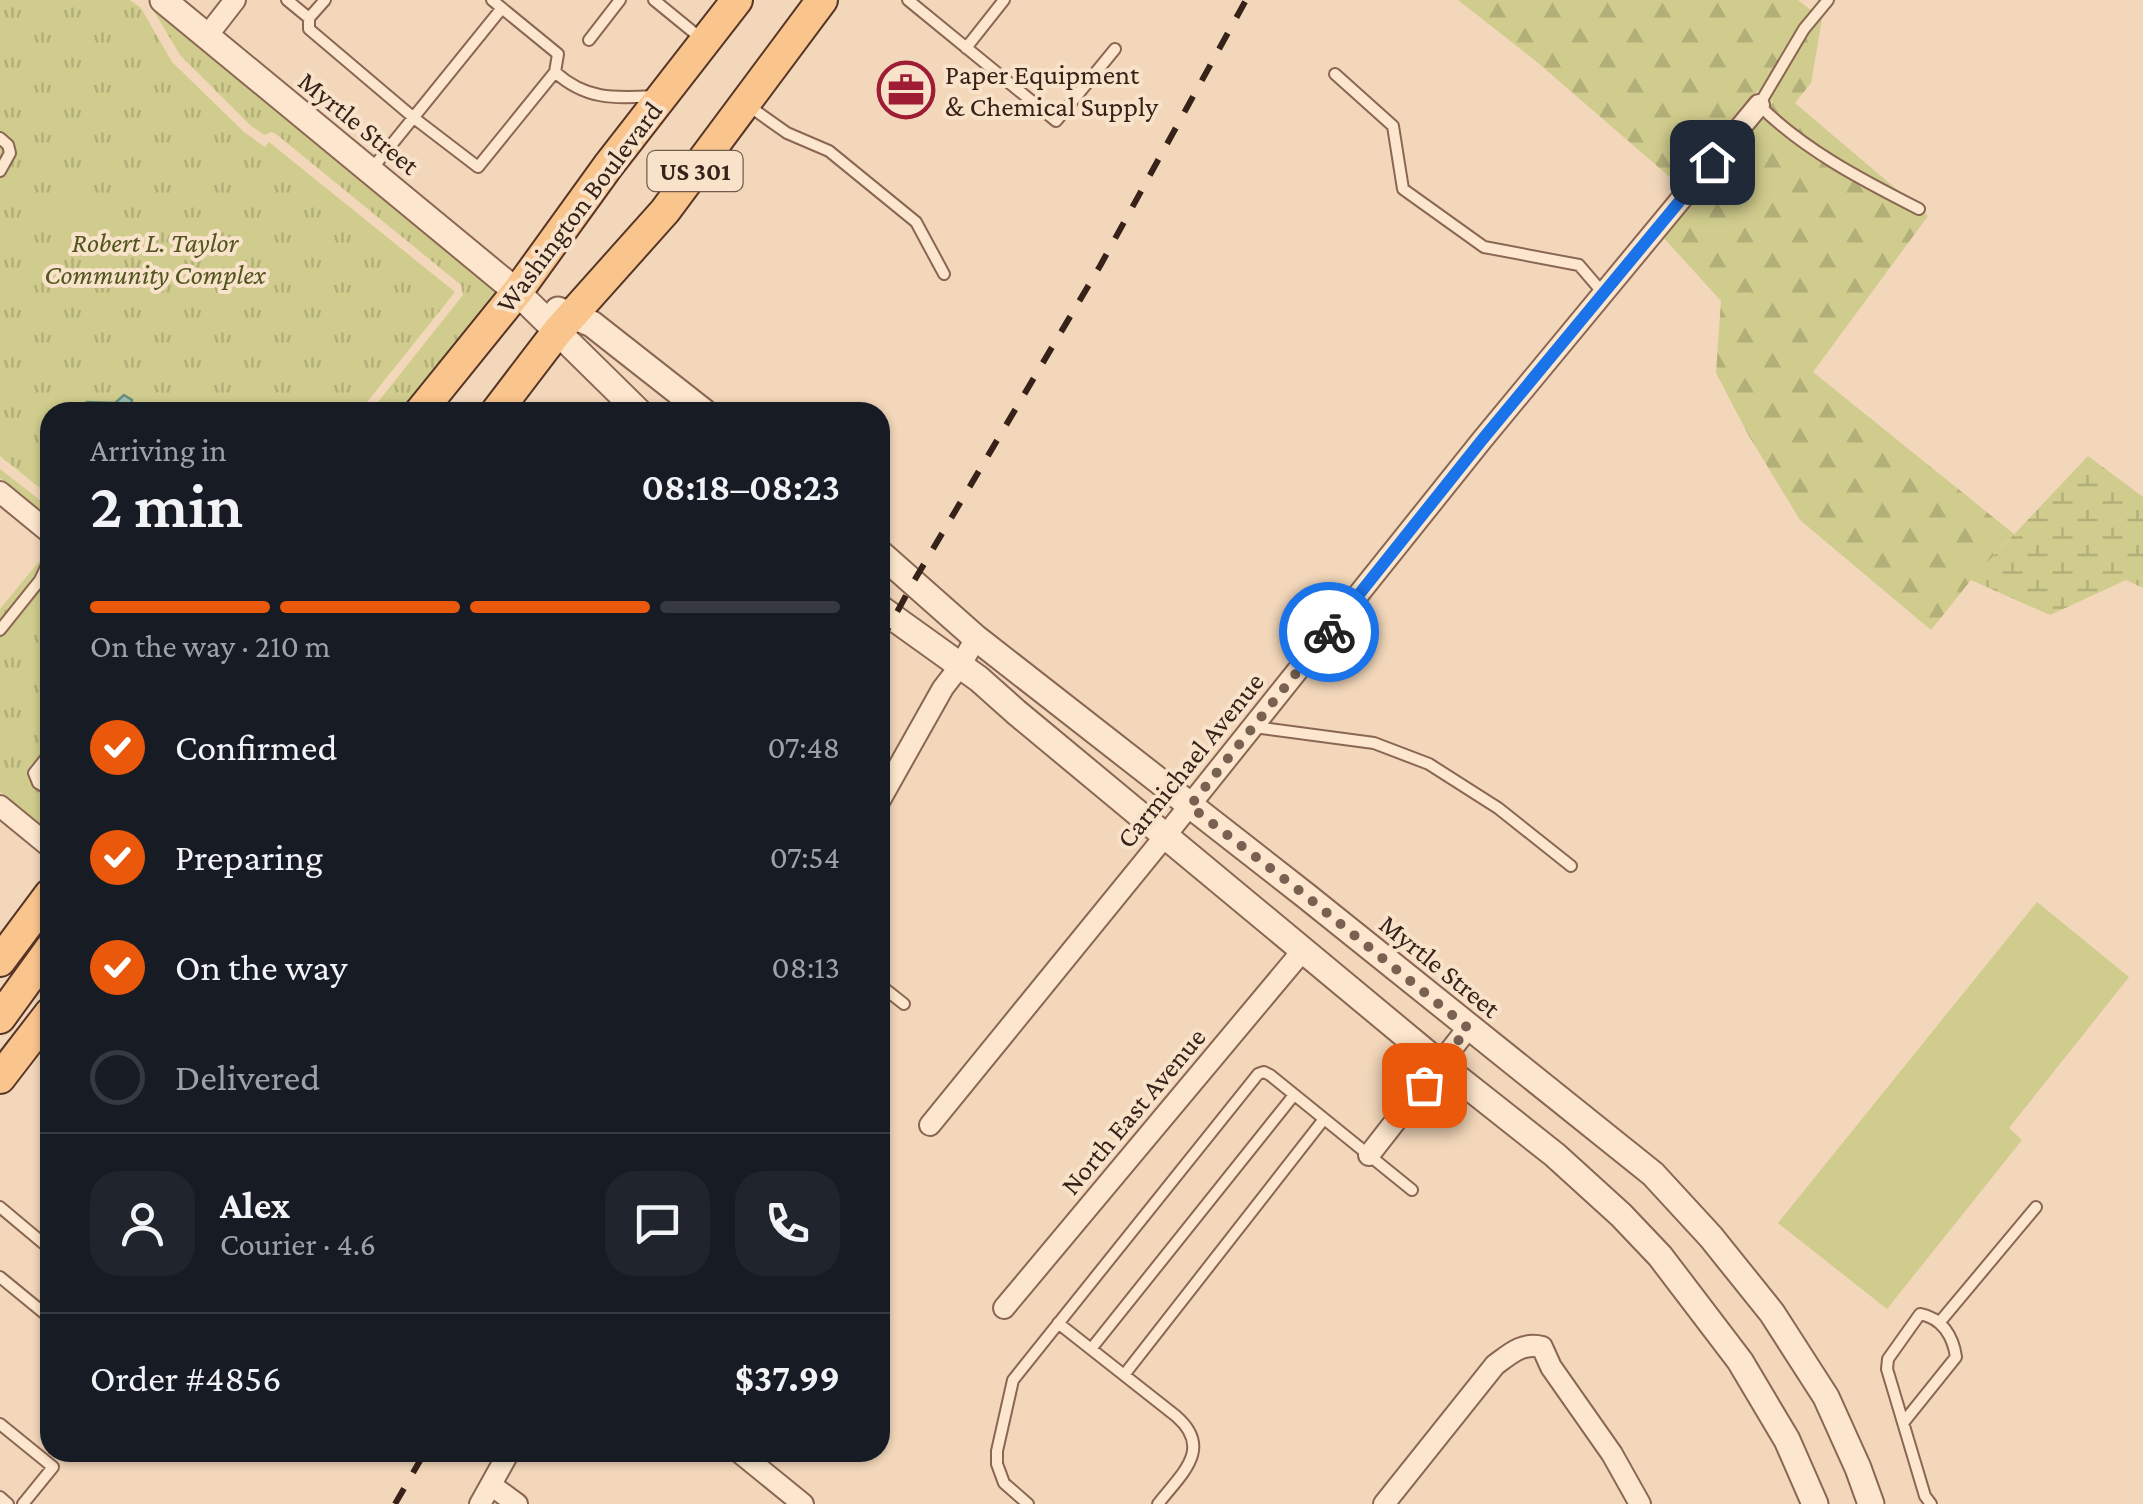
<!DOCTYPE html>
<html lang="en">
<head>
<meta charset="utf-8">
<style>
	:root { --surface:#171b24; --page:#20242c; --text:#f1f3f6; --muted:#9ea1a6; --line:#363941; --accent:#ea580c }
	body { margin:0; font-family:"Crimson Pro",serif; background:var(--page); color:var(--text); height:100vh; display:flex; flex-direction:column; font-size:38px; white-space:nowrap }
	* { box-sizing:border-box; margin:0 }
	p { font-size:32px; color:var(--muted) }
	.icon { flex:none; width:55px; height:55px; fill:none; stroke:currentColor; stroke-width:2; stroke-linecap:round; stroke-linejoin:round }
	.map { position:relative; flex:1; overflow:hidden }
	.drawer { position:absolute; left:40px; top:402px; width:850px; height:1060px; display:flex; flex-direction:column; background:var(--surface); border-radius:30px; box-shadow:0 2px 8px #0004 }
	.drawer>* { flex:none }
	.pin { position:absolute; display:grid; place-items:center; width:85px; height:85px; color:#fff; margin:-42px; border-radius:20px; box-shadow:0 5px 15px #0006 }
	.courier { position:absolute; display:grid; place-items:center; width:100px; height:100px; margin:-50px; border:8px solid #1a73e8; border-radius:50%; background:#fff; color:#222; box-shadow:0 2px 12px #0007 }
	.headline em { font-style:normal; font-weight:600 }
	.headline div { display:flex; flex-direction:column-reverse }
	.headline { display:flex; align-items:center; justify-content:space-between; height:170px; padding:0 50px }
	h1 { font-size:65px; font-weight:600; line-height:75px }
	.bar { display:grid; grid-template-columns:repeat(4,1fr); gap:15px 10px; align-content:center; height:120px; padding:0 50px }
	.bar i { height:12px; border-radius:8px; background:var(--line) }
	.bar .selected { background:var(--accent) }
	.bar p { grid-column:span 4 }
	.line { display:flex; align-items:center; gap:25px; padding:0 50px; border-top:2px solid var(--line) }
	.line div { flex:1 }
	.round { display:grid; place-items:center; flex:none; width:105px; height:105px; border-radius:30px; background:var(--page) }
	ol { padding:0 50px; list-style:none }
	li { display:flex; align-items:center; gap:30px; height:110px }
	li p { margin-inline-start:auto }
	li .icon { padding:10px; border-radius:50%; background:var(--accent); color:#fff; stroke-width:4 }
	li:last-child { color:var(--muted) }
	li i { width:55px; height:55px; border:5px solid var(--line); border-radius:50% }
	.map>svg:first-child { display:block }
	.grass { fill:url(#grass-tufts) }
	.forest { fill:url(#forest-firs) }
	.wetland { fill:url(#wetland-marsh) }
	.garden { fill:#d0cc8d }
	.water { fill:url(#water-ripples); stroke:#668f7e; stroke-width:2.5 }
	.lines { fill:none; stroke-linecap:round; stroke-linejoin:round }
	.service-casing { stroke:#8a6653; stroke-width:14 }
	.minor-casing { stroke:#8a6653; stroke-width:24 }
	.tertiary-casing { stroke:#8a6653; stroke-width:29 }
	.primary-casing { stroke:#563528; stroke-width:34 }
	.service { stroke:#fce6cd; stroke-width:10 }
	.minor { stroke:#fce6cd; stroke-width:20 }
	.tertiary { stroke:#fce6cd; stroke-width:25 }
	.primary { stroke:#fac58c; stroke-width:30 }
	.rail { stroke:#372219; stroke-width:6; stroke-dasharray:18 18; stroke-linecap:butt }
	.done { stroke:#786151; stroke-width:10; stroke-dasharray:0 18 }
	.route { stroke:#1a73e8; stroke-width:12 }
	.labels { text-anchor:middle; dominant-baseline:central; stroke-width:8; stroke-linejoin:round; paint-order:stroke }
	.shield { fill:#f8e3ca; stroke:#715c4e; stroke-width:2.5 }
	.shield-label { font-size:25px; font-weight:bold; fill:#372219 }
	.poi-label { font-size:28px; fill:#372219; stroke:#f8e3ca; text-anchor:start }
	.street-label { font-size:28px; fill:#372219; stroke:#f8e3ca }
	.park-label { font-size:28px; font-style:italic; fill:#51551e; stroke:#f8e3ca }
</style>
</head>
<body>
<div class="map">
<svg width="2143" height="1504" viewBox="0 0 2143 1504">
	<defs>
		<pattern id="grass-tufts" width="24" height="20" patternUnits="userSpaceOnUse" patternTransform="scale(2.5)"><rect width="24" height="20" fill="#d0cc8d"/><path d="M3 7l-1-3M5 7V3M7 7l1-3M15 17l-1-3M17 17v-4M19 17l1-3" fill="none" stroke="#b3af79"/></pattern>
		<pattern id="forest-firs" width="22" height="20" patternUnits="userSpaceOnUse" patternTransform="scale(2.5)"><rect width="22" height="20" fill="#d0cc8d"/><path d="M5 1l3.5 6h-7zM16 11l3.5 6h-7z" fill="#b3af79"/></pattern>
		<pattern id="wetland-marsh" width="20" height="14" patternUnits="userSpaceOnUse" patternTransform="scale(2.5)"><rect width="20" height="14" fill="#d0cc8d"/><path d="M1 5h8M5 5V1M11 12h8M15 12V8" fill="none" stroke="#b3af79"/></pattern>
		<pattern id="water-ripples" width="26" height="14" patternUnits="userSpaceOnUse" patternTransform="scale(2.5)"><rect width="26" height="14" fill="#9fc1b1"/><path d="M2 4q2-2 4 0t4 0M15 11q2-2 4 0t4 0" fill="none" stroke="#829c8f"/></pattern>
	</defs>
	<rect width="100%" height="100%" fill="#f2d7ba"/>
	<path class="grass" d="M 0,0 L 130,0 L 141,8 L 172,62 L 244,132 L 265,147 L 269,142 L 455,292 L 359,412 L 50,412 L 50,496 L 0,456 Z
		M 149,3 L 502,294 L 407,412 L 370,412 L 463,295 L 461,285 L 276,134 L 271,132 L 264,135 L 250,125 L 180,55 Z
		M 0,469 L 50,508 L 50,519 L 0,478 Z
		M 50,548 L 50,833 L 0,792 L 0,609 Z"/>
	<path class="forest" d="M 1458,0 L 1798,0 L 1822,19 L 1811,83 L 1795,103 L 1928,216 L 1813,372 L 2014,534 L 1971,580 L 1931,630 L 1800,520 L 1749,436 L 1716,373 L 1721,301 L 1663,237 L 1773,102 L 1758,90 L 1679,185 L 1537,62 Z"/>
	<path class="wetland" d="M 2088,456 L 2143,497 L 2143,588 L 2126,580 L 2050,615 L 1971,580 Z"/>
	<path class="garden" d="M 78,171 L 125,229 L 90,257 L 43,199 Z
		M 2037,902 L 2129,977 L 2009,1128 L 2022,1140 L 1887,1309 L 1778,1223 Z"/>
	<path class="water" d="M 124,395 L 132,400 L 131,408 L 128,411 L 88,412 L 87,402 L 115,403 Z"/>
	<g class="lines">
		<g class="service-casing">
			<path id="service" d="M 287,0 L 309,18
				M 325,0 L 309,18 L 309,29 L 414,118 L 478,167 L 555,72 C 587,101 616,98 657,96
				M 492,0 L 558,54 L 555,72
				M 654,0 L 703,40
				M 908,0 L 1056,121 L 1115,49
				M 1828,0 L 1804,29 L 1759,105 C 1804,150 1862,180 1919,209
				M 589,40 L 620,0
				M 966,48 L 1004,0
				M 1335,74 L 1393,126 L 1403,189 L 1484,247 L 1579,265 L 1603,293
				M 746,104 L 787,133 L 829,151 L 916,222 L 944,274
				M 0,138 L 8,145 L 10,153 L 0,171
				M 371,170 L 502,8
				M 0,630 L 40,580 L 50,559
				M 1254,727 L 1374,743 L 1429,764 L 1498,808 L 1571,866
				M 50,753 L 34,773 L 38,783 L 50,790
				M 880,985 L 904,1004
				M 0,1207 L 50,1249
				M 0,1277 L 50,1318
				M 1058,1323 L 1176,1416 C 1214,1449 1181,1474 1158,1504
				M 1939,1323 L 2036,1207
				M 1091,1349 L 1294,1095
				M 1124,1375 L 1324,1119
				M 1903,1423 L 1956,1357 C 1953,1336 1942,1318 1920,1314 L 1888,1359 L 1887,1369 L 1925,1496 L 1931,1504
				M 0,1424 L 53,1467 L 23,1504
				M 0,1497 L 8,1504
				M 1028,1504 L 1004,1483 L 997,1464 L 997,1451 L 1013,1380 L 1258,1074 L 1264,1072 L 1270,1075 L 1412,1190"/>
		</g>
		<g class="minor-casing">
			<path id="minor" d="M 207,36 L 235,0
				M 0,492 L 50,533
				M 880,800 L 943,688 L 960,666 L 976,638
				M 0,806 L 50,847
				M 930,1125 L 1166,835 L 1482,440 L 1759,105
				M 1369,1155 L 1468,1028
				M 1004,1308 L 1304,949
				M 739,1452 L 803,1504
				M 491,1485 L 517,1504
				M 480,1504 L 509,1452
				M 1384,1504 L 1495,1365 C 1510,1354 1522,1342 1542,1347 L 1551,1367 L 1612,1454 L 1640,1504"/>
		</g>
		<g class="tertiary-casing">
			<path id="tertiary" d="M 163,0 L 517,292 L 639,412
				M 558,310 L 592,324 L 704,412
				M 880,553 L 976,638 L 1305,895 L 1653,1174 L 1711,1237 L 1772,1313 L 1826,1397 L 1858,1468 L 1871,1504
				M 880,608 L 979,679 L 1016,712 L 1440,1064 L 1555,1155 L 1621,1215 L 1660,1256 L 1740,1361 L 1787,1440 L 1815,1504"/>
		</g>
		<g class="primary-casing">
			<path id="primary" d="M 420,412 L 517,292 L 608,166 L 737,0
				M 496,412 L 557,332 L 665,211 L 822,0
				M 0,961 L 50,894
				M 0,1018 L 50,949
				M 0,1078 L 50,1013"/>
		</g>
		<use href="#service" class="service"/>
		<use href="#minor" class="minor"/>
		<use href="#tertiary" class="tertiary"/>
		<use href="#primary" class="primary"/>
		<path class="rail" d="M 880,643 L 914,581 L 1100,266 L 1246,0
			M 395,1504 L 425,1452"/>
	</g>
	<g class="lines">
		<path class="done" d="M 1329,632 L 1190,806 L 1305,895 L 1468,1028 L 1424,1085"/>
		<path class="route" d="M 1329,632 L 1482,440 L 1712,162"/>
	</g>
	<defs>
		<g id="office-ring" transform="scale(2.875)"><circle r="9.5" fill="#f8e3ca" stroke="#9e1d35" stroke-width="1.5"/><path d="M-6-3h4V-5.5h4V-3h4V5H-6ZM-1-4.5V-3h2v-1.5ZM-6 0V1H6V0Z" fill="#9e1d35"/></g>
	</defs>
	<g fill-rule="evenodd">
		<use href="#office-ring" x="906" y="90"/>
	</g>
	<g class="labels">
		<rect class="shield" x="647.5" y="151" width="95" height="40" rx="8"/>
		<g class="shield-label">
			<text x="695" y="171">US 301</text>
		</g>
		<g class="poi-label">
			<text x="945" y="74">Paper Equipment<tspan x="945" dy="32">&amp; Chemical Supply</tspan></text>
		</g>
		<g class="street-label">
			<text transform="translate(359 123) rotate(39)">Myrtle Street</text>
			<text transform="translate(579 207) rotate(-53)">Washington Boulevard</text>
			<text transform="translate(1190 760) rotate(-51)">Carmichael Avenue</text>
			<text transform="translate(1440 966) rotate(39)">Myrtle Street</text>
			<text transform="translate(1133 1111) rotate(-50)">North East Avenue</text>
		</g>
		<g class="park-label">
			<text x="155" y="242">Robert L. Taylor<tspan x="155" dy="32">Community Complex</tspan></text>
		</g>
	</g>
</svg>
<div class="pin" style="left:1424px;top:1085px;background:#ea580c"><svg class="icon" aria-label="bag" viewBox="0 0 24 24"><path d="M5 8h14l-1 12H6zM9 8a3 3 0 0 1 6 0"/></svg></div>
<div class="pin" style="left:1712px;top:162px;background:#1f2937"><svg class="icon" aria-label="home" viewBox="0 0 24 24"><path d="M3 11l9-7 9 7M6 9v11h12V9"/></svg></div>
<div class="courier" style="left:1329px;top:632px"><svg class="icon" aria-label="bike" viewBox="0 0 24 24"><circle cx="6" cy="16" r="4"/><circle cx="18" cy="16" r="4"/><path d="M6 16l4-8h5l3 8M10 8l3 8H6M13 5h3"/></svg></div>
<section class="drawer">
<div class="headline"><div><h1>2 min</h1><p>Arriving in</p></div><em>08:18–08:23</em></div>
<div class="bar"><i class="selected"></i><i class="selected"></i><i class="selected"></i><i></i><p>On the way · 210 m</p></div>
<ol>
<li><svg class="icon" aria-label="check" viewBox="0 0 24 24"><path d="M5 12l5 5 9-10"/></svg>Confirmed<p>07:48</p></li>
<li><svg class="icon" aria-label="check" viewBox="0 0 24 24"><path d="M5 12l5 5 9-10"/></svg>Preparing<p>07:54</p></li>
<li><svg class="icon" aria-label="check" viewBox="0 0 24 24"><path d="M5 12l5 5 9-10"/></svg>On the way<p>08:13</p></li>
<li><i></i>Delivered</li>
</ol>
<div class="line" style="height:180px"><a class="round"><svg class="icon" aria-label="person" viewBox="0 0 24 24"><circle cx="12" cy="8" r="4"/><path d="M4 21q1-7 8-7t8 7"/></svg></a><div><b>Alex</b><p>Courier · 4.6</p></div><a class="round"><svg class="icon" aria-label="chat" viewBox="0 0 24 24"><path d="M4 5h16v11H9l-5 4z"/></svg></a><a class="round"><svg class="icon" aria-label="phone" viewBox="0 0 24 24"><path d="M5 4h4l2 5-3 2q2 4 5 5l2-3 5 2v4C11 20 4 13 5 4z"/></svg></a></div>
<div class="line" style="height:130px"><div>Order #4856</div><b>$37.99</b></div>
</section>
</div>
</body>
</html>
